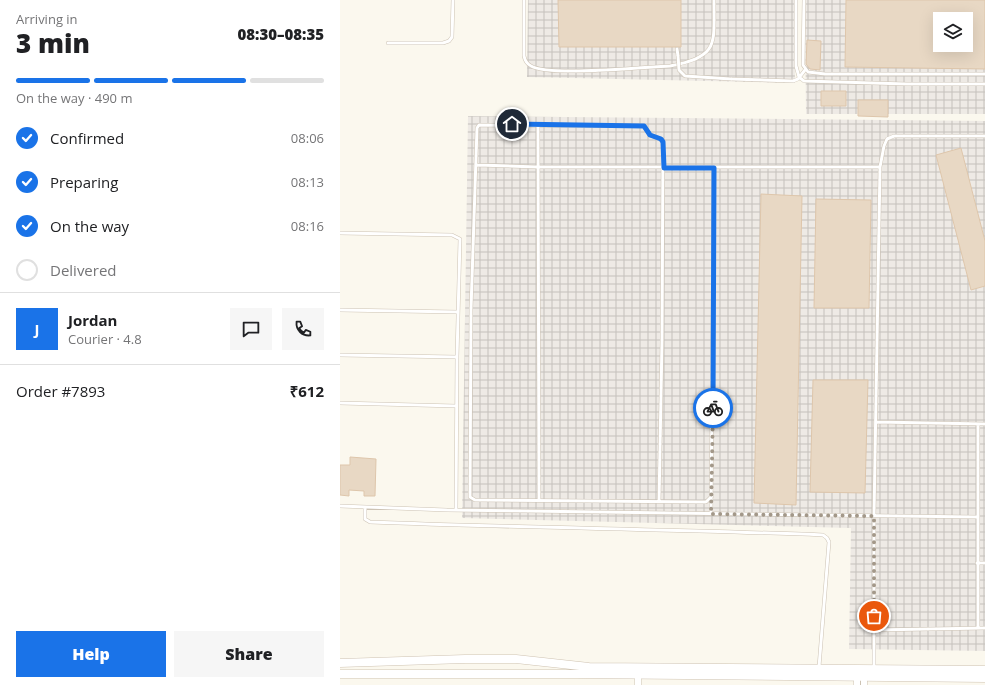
<!DOCTYPE html>
<html lang="en">
<head>
<meta charset="utf-8">
<style>
	:root { --surface:#fff; --page:#f6f6f6; --text:#202124; --muted:#757577; --line:#e0e0e0; --accent:#1a73e8 }
	body { margin:0; font-family:"Open Sans",sans-serif; background:var(--page); color:var(--text); height:100vh; display:flex; flex-direction:column; font-size:15px; white-space:nowrap }
	* { box-sizing:border-box; margin:0 }
	p { font-size:13px; color:var(--muted) }
	.icon { flex:none; width:22px; height:22px; fill:none; stroke:currentColor; stroke-width:2; stroke-linecap:round; stroke-linejoin:round }
	.map { position:relative; flex:1; overflow:hidden }
	.sheet { display:flex; flex-direction:column; background:var(--surface); width:340px }
	.sheet>* { flex:none }
	.buttons { position:absolute; left:593px; top:12px; display:grid; gap:8px }
	.buttons a { display:grid; place-items:center; width:40px; height:40px; border-radius:0px; background:var(--surface); box-shadow:0 4px 16px #0002; font-size:20px }
	.pin { position:absolute; display:grid; place-items:center; width:34px; height:34px; color:#fff; margin:-17px; border:2px solid #fff; border-radius:50%; box-shadow:0 1px 4px #0007 }
	.courier { position:absolute; display:grid; place-items:center; width:40px; height:40px; margin:-20px; border:3px solid #1a73e8; border-radius:50%; background:#fff; color:#222; box-shadow:0 1px 5px #0007 }
	.summary em { font-style:normal; font-weight:800 }
	.summary div { display:flex; flex-direction:column-reverse }
	.summary { display:flex; align-items:center; justify-content:space-between; height:68px; padding:0 16px }
	h1 { font-size:26px; font-weight:800; line-height:30px }
	.bar { display:grid; grid-template-columns:repeat(4,1fr); gap:6px 4px; align-content:center; height:48px; padding:0 16px }
	.bar i { height:5px; border-radius:3px; background:var(--line) }
	.bar .current { background:var(--accent) }
	.bar p { grid-column:span 4 }
	.line { display:flex; align-items:center; gap:10px; padding:0 16px; border-top:1px solid var(--line) }
	.line div { flex:1 }
	.round { display:grid; place-items:center; flex:none; width:42px; height:42px; border-radius:0px; background:var(--page) }
	ol { padding:0 16px; list-style:none }
	li { display:flex; align-items:center; gap:12px; height:44px }
	li p { margin-inline-start:auto }
	li .icon { padding:4px; border-radius:50%; background:var(--accent); color:#fff; stroke-width:4 }
	li:last-child { color:var(--muted) }
	li i { width:22px; height:22px; border:2px solid var(--line); border-radius:50% }
	.cta { display:flex; gap:8px; margin-top:auto; padding:8px 16px }
	.cta a { flex:1; height:46px; border-radius:0px; background:var(--accent); color:#fff; font-size:16px; font-weight:800; line-height:46px; text-align:center }
	.cta a+a { background:var(--page); color:var(--text) }
	main { display:flex; flex:1; min-height:0 }
	.map>svg:first-child { display:block }
	.industrial { fill:url(#industrial-grid); fill-rule:evenodd }
	.building { fill:#e8d8c4; stroke:#dec6ab; fill-rule:evenodd }
	.lines { fill:none; stroke-linecap:round; stroke-linejoin:round }
	.lane-casing { stroke:#cdc3b4; stroke-width:4 }
	.street-casing { stroke:#cdc3b4; stroke-width:7 }
	.secondary-casing { stroke:#cfc3b2; stroke-width:9 }
	.lane { stroke:#fff; stroke-width:3 }
	.street { stroke:#fff; stroke-width:6 }
	.secondary { stroke:#fff; stroke-width:8 }
	.lane-bridge-casing { stroke:#cdc3b4; stroke-width:4; stroke-linecap:butt }
	.lane-bridge { stroke:#fff; stroke-width:3 }
	.done { stroke:#a39889; stroke-width:4; stroke-dasharray:0 7.2 }
	.route { stroke:#1a73e8; stroke-width:5 }
</style>
</head>
<body>
<main>
<section class="sheet">
<div class="summary"><div><h1>3 min</h1><p>Arriving in</p></div><em>08:30–08:35</em></div>
<div class="bar"><i class="current"></i><i class="current"></i><i class="current"></i><i></i><p>On the way · 490 m</p></div>
<ol>
<li><svg class="icon" aria-label="check" viewBox="0 0 24 24"><path d="M5 12l5 5 9-10"/></svg>Confirmed<p>08:06</p></li>
<li><svg class="icon" aria-label="check" viewBox="0 0 24 24"><path d="M5 12l5 5 9-10"/></svg>Preparing<p>08:13</p></li>
<li><svg class="icon" aria-label="check" viewBox="0 0 24 24"><path d="M5 12l5 5 9-10"/></svg>On the way<p>08:16</p></li>
<li><i></i>Delivered</li>
</ol>
<div class="line" style="height:72px"><b class="round" style="background:var(--accent);color:#fff">J</b><div><b>Jordan</b><p>Courier · 4.8</p></div><a class="round"><svg class="icon" aria-label="chat" viewBox="0 0 24 24"><path d="M4 5h16v11H9l-5 4z"/></svg></a><a class="round"><svg class="icon" aria-label="phone" viewBox="0 0 24 24"><path d="M5 4h4l2 5-3 2q2 4 5 5l2-3 5 2v4C11 20 4 13 5 4z"/></svg></a></div>
<div class="line" style="height:52px"><div>Order #7893</div><b>₹612</b></div>
<div class="cta"><a>Help</a><a>Share</a></div>
</section>
<div class="map">
<svg width="645" height="685" viewBox="0 0 645 685">
	<defs>
		<pattern id="industrial-grid" width="8" height="8" patternUnits="userSpaceOnUse"><rect width="8" height="8" fill="#eeeae5"/><path d="M0 4h8M4 0v8" fill="none" stroke="#c5c1bc"/></pattern>
	</defs>
	<rect width="100%" height="100%" fill="#fbf8ee"/>
	<path class="industrial" d="M 188,0 L 454,0 L 455,83 L 187,77 Z
		M 465,0 L 645,0 L 645,114 L 466,114 ZM 600,19 L 626,19 L 626,45 L 600,45 Z
		M 128,116 L 645,121 L 645,651 L 509,649 L 511,528 L 122,518 Z"/>
	<path class="building" d="M 218,0 L 341,0 L 341,47 L 219,47 Z
		M 506,0 L 645,0 L 645,69 L 505,67 ZM 600,19 L 626,19 L 626,45 L 600,45 Z
		M 467,40 L 481,41 L 480,70 L 470,69 L 466,64 Z
		M 481,91 L 506,91 L 506,106 L 481,106 Z
		M 518,100 L 548,100 L 548,117 L 518,116 Z
		M 621,148 L 645,241 L 645,286 L 631,290 L 596,155 Z
		M 421,194 L 462,196 L 456,505 L 414,503 Z
		M 476,199 L 531,200 L 529,308 L 474,308 Z
		M 473,380 L 528,380 L 525,493 L 470,492 Z
		M 10,457 L 36,459 L 35,496 L 24,496 L 24,491 L 9,490 L 9,496 L 0,495 L 0,465 L 10,465 Z"/>
	<g class="lines">
		<g class="lane-casing">
			<path id="lane" d="M 184,0 L 184,56 C 185,61 187,64 191,66 C 210,77 303,67 330,66 C 379,56 374,46 374,0
				M 456,0 L 456,66 L 459,77 L 464,81 L 567,84 L 645,84
				M 464,0 L 463,65 L 468,72 L 485,74 L 645,74
				M 48,43 L 103,43 L 109,41 L 112,37 L 113,0
				M 337,49 L 338,56
				M 391,79 L 453,81 L 458,79 L 465,70
				M 198,125 L 199,500
				M 137,165 L 197,167 L 540,167
				M 0,233 L 112,235 L 120,239 L 117,357 L 116,510
				M 0,310 L 118,312
				M 0,355 L 117,357
				M 0,403 L 116,406
				M 536,422 L 645,424
				M 319,502 L 322,341 L 323,142 L 321,139 L 310,135 L 304,126 L 139,125 L 137,128 L 131,309 L 130,497 L 135,500 L 360,502 L 366,502 L 372,496
				M 0,506 L 107,510 L 637,517
				M 25,507 L 25,519 L 30,522 C 181,528 332,529 483,535 L 487,538 L 489,542 L 479,667
				M 371,514 L 374,168
				M 637,563 L 645,563
				M 638,628 L 638,424
				M 534,630 L 645,628
				M 534,668 L 534,516 L 540,167 L 544,146 L 547,139 L 554,136 L 645,136"/>
		</g>
		<g class="street-casing">
			<path id="street" d="M 517,673 L 517,685
				M 298,675 L 298,685
				M 524,685 L 524,674"/>
		</g>
		<g class="secondary-casing">
			<path id="secondary" d="M 0,663 L 125,659 L 176,659 L 249,667 L 645,670
				M 0,674 L 237,674 L 645,678"/>
		</g>
		<use href="#lane" class="lane"/>
		<use href="#street" class="street"/>
		<use href="#secondary" class="secondary"/>
		<g class="lane-bridge-casing">
			<path id="lane-bridge" d="M 338,56 L 339,70 L 345,76 L 391,79"/>
		</g>
		<use href="#lane-bridge" class="lane-bridge"/>
	</g>
	<g class="lines">
		<path class="done" d="M 373,408 L 371,514 L 534,516 L 534,616"/>
		<path class="route" d="M 172,124 L 304,126 L 310,135 L 321,139 L 323,142 L 324,168 L 374,168 L 373,408"/>
	</g>
</svg>
<div class="buttons">
<a><svg class="icon" aria-label="layers" viewBox="0 0 24 24"><path d="M12 4l9 5-9 5-9-5zM3 14l9 5 9-5"/></svg></a>
</div>
<div class="pin" style="left:534px;top:616px;background:#ea580c"><svg class="icon" aria-label="bag" viewBox="0 0 24 24"><path d="M5 8h14l-1 12H6zM9 8a3 3 0 0 1 6 0"/></svg></div>
<div class="pin" style="left:172px;top:124px;background:#1f2937"><svg class="icon" aria-label="home" viewBox="0 0 24 24"><path d="M3 11l9-7 9 7M6 9v11h12V9"/></svg></div>
<div class="courier" style="left:373px;top:408px"><svg class="icon" aria-label="bike" viewBox="0 0 24 24"><circle cx="6" cy="16" r="4"/><circle cx="18" cy="16" r="4"/><path d="M6 16l4-8h5l3 8M10 8l3 8H6M13 5h3"/></svg></div>
</div>
</main>
</body>
</html>
